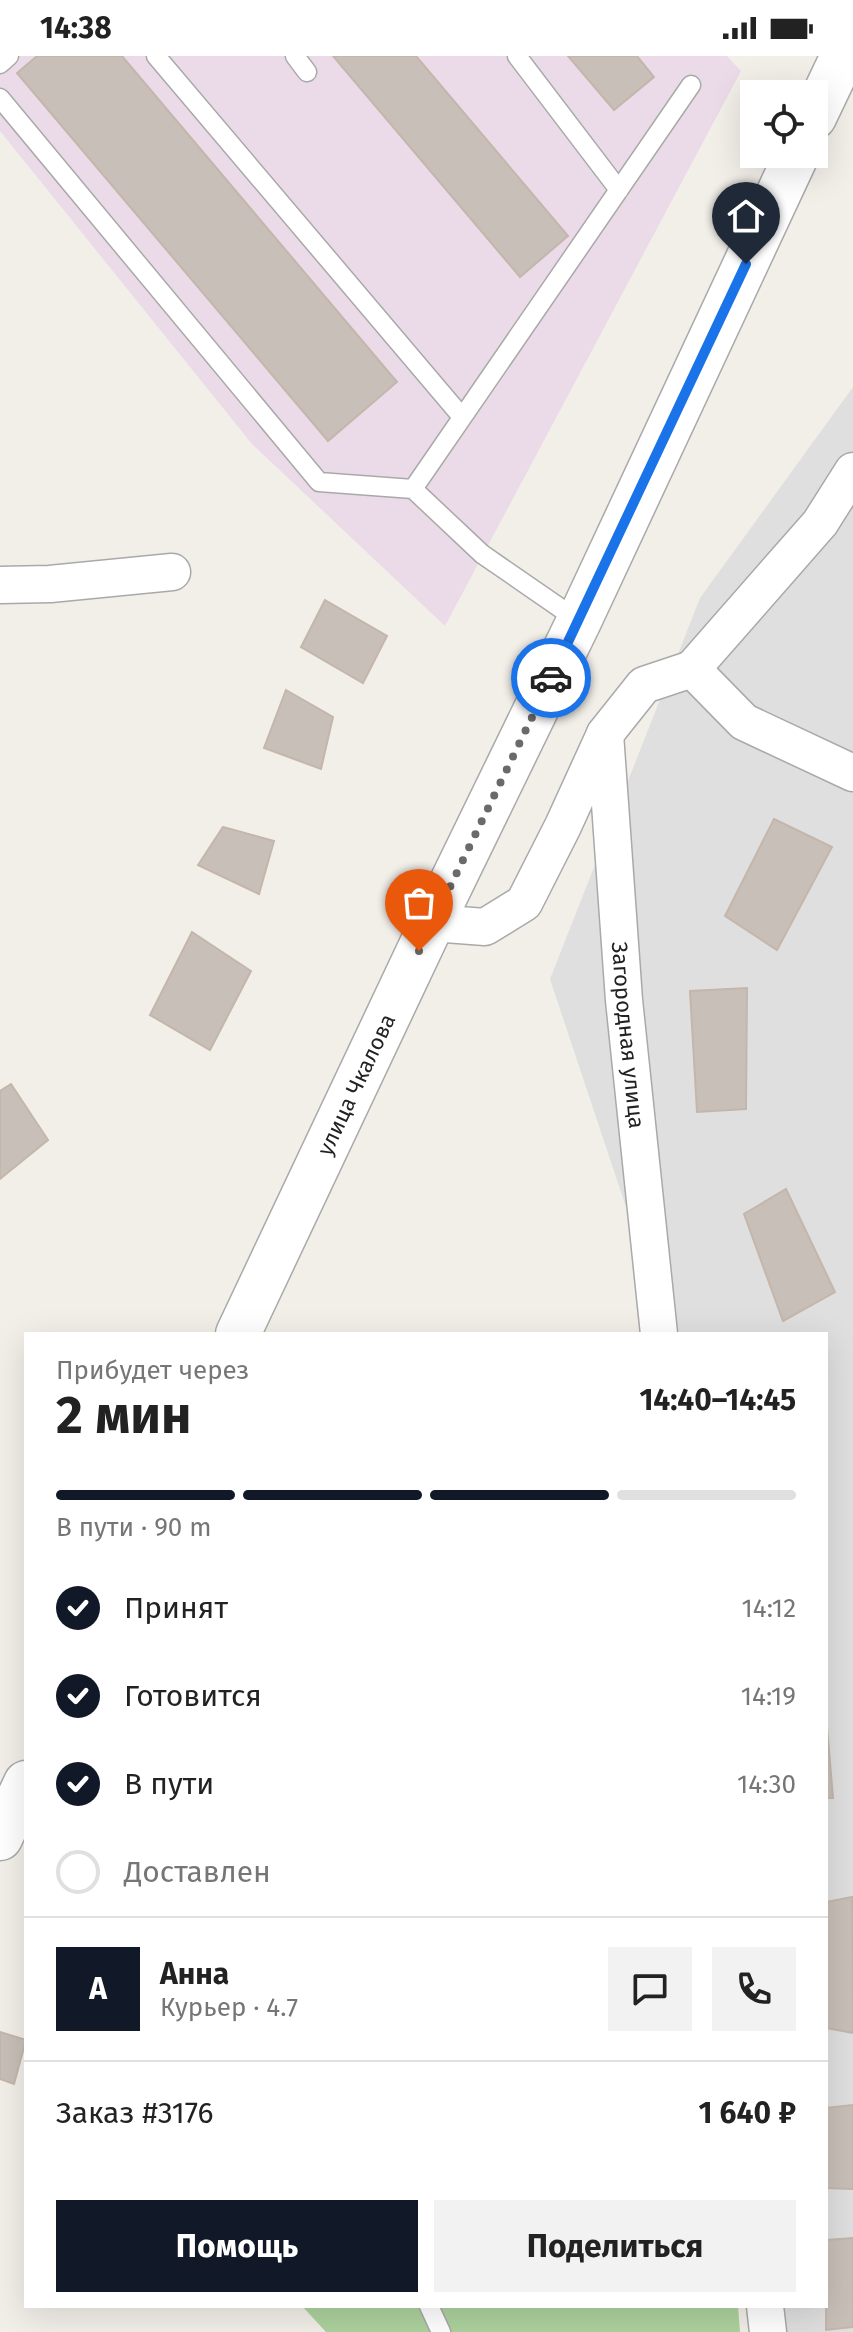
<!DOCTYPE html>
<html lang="ru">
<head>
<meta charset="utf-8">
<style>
	:root { --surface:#fff; --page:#f2f2f2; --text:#222; --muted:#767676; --line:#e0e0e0; --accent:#111827 }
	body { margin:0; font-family:"Fira Sans",sans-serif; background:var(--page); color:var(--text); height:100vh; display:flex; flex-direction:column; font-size:30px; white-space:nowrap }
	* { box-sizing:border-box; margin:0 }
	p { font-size:26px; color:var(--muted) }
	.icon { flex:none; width:44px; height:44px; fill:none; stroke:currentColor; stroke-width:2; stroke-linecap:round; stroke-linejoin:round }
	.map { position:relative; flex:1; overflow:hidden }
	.details { position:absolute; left:24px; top:1276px; width:804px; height:976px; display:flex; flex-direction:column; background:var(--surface); border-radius:0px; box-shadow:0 8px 32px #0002 }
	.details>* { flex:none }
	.buttons { position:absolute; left:740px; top:24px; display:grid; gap:16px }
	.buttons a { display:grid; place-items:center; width:88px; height:88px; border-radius:0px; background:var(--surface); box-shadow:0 8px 32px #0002; font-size:40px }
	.pin { position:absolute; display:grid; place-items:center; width:68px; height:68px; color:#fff; margin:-82px -34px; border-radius:50% 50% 50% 0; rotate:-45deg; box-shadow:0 0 8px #0007 }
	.pin .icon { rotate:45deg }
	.courier { position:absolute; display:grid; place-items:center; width:80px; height:80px; margin:-40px; border:6px solid #1a73e8; border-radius:50%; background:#fff; color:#222; box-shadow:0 2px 10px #0007 }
	.overview em { font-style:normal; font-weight:700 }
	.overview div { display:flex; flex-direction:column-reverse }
	.overview { display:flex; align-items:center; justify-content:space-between; height:136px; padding:0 32px }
	h1 { font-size:52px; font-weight:700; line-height:60px }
	.bar { display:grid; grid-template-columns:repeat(4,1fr); gap:12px 8px; align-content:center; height:96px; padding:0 32px }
	.bar i { height:10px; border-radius:6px; background:var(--line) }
	.bar .on { background:var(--accent) }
	.bar p { grid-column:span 4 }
	.line { display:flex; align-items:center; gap:20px; padding:0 32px; border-top:2px solid var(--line) }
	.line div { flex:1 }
	.round { display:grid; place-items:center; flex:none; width:84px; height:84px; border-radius:0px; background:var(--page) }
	ol { padding:0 32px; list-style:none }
	li { display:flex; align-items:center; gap:24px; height:88px }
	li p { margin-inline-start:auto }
	li .icon { padding:8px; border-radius:50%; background:var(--accent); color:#fff; stroke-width:4 }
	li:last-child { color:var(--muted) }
	li i { width:44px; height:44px; border:4px solid var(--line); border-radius:50% }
	.button { display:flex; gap:16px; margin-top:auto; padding:16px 32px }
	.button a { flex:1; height:92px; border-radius:0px; background:var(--accent); color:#fff; font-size:32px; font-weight:700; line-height:92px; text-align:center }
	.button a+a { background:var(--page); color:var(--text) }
	.status { display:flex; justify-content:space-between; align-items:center; height:56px; padding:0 40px; background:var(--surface); direction:ltr }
	.status svg { height:22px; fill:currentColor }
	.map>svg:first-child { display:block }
	.residential { fill:#e0dfdf }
	.industrial { fill:#ebdbe8 }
	.forest { fill:#add19e }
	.building { fill:#c7bfb8; stroke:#c4b6ab; stroke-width:2 }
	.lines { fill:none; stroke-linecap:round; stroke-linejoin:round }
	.service-casing { stroke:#a9a9a9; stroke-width:21 }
	.minor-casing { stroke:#a9a9a9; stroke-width:39 }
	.tertiary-casing { stroke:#a9a9a9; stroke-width:47 }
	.service { stroke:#fff; stroke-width:18 }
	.minor { stroke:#fff; stroke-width:36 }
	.tertiary { stroke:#fff; stroke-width:44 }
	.done { stroke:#6b6a68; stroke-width:8; stroke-dasharray:0 14.4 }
	.route { stroke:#1a73e8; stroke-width:10 }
	.labels { text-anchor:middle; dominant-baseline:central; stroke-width:7; stroke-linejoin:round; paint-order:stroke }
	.street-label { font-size:22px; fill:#222; stroke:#fff }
</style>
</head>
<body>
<div class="status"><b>14:38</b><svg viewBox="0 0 49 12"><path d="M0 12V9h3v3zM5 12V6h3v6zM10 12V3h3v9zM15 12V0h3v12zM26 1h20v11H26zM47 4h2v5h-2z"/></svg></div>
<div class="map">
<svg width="853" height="2276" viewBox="0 0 853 2276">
	<rect width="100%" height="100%" fill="#f2efe9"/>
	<path class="residential" d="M 853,331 L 853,2276 L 762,2276 L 759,2250 L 826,2250 L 826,1278 L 659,1278 L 655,1238 L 550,923 L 700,542 Z"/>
	<path class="industrial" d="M 0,0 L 727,0 L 741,15 L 445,570 L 252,388 L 0,75 Z"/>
	<path class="forest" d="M 302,2250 L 738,2250 L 740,2276 L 326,2276 Z"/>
	<path class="building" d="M 37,0 L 122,0 L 397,326 L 328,385 L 17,17 Z
		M 333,0 L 416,0 L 568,180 L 520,221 Z
		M 568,0 L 637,0 L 654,21 L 614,54 Z
		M 325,544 L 387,580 L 363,627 L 301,591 Z
		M 286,634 L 333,661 L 321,713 L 264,692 Z
		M 774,763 L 832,791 L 777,894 L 725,860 Z
		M 223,771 L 274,785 L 259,838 L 198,809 Z
		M 192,876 L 251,915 L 210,994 L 150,959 Z
		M 747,932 L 746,1053 L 697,1056 L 690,935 Z
		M 11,1028 L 48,1084 L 0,1123 L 0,1035 Z
		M 786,1133 L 835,1236 L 783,1265 L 744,1158 Z
		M 826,1659 L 833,1742 L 826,1742 Z
		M 852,1841 L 853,1946 L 853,1977 L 826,1972 L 826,1846 Z
		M 0,1976 L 26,1984 L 14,2028 L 0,2023 Z
		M 853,2049 L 853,2133 L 826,2132 L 826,2052 Z
		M 853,2182 L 853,2271 L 826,2274 L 826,2184 Z"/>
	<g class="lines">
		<g class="service-casing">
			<path id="service" d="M 156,0 L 462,361
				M 295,0 L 307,16
				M 517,0 L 619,134
				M 0,8 L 9,0
				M 0,42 L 319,426 L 413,433
				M 579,565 L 482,498 L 413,433 L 691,29
				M 429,2250 L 441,2276"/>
		</g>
		<g class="minor-casing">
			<g id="minor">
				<path d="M 0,529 L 50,528 L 172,516"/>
				<path d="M 692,613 L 820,467 L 853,415"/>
				<path id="s1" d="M 605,678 L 624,944 L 659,1278"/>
				<path d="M 432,867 L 485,871 L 524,847 L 563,770 L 605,678 L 644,629 L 692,613 L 744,666 L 853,717"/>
				<path d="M 765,2250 L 768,2276"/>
			</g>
		</g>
		<g class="tertiary-casing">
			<g id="tertiary">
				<path d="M 814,61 L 843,0"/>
				<path id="s2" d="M 238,1278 L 432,867 L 579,565 L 797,98"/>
				<path d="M 0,1782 L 26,1727"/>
			</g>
		</g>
		<use href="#service" class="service"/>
		<use href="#minor" class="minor"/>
		<use href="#tertiary" class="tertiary"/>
	</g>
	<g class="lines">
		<path class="done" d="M 419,895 L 551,622"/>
		<path class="route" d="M 551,622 L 746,208"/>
	</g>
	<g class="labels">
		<g class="street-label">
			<text stroke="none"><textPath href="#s1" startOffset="302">Загородная улица</textPath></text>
			<text stroke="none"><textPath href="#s2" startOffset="276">улица Чкалова</textPath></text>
		</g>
	</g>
</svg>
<div class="buttons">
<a><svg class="icon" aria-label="locate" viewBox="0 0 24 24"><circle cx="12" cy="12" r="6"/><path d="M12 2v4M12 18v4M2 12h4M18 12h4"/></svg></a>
</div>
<div class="pin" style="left:419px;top:895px;background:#ea580c"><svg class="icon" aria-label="bag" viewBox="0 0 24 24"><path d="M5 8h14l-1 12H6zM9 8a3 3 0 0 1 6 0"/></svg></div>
<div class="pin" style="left:746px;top:208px;background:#1f2937"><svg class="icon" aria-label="home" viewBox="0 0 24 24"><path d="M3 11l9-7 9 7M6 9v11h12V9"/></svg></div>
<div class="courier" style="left:551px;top:622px"><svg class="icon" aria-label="car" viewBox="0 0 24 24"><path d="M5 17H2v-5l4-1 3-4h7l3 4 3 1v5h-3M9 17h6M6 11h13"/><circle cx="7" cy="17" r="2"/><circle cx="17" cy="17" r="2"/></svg></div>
<section class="details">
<div class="overview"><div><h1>2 мин</h1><p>Прибудет через</p></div><em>14:40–14:45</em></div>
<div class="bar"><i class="on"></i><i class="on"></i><i class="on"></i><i></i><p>В пути · 90 m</p></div>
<ol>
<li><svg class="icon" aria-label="check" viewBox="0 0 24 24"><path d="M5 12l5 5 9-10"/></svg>Принят<p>14:12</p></li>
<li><svg class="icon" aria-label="check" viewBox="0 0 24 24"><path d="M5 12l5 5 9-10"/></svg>Готовится<p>14:19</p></li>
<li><svg class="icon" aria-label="check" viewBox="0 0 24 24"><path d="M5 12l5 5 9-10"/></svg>В пути<p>14:30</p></li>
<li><i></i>Доставлен</li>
</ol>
<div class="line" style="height:144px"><b class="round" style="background:var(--accent);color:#fff">А</b><div><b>Анна</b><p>Курьер · 4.7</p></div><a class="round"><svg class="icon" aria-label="chat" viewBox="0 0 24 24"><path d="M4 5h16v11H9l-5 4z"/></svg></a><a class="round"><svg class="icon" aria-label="phone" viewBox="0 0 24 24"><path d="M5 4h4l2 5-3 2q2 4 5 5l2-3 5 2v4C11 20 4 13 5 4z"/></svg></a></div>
<div class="line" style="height:104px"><div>Заказ #3176</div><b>1 640 ₽</b></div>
<div class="button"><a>Помощь</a><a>Поделиться</a></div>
</section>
</div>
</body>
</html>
